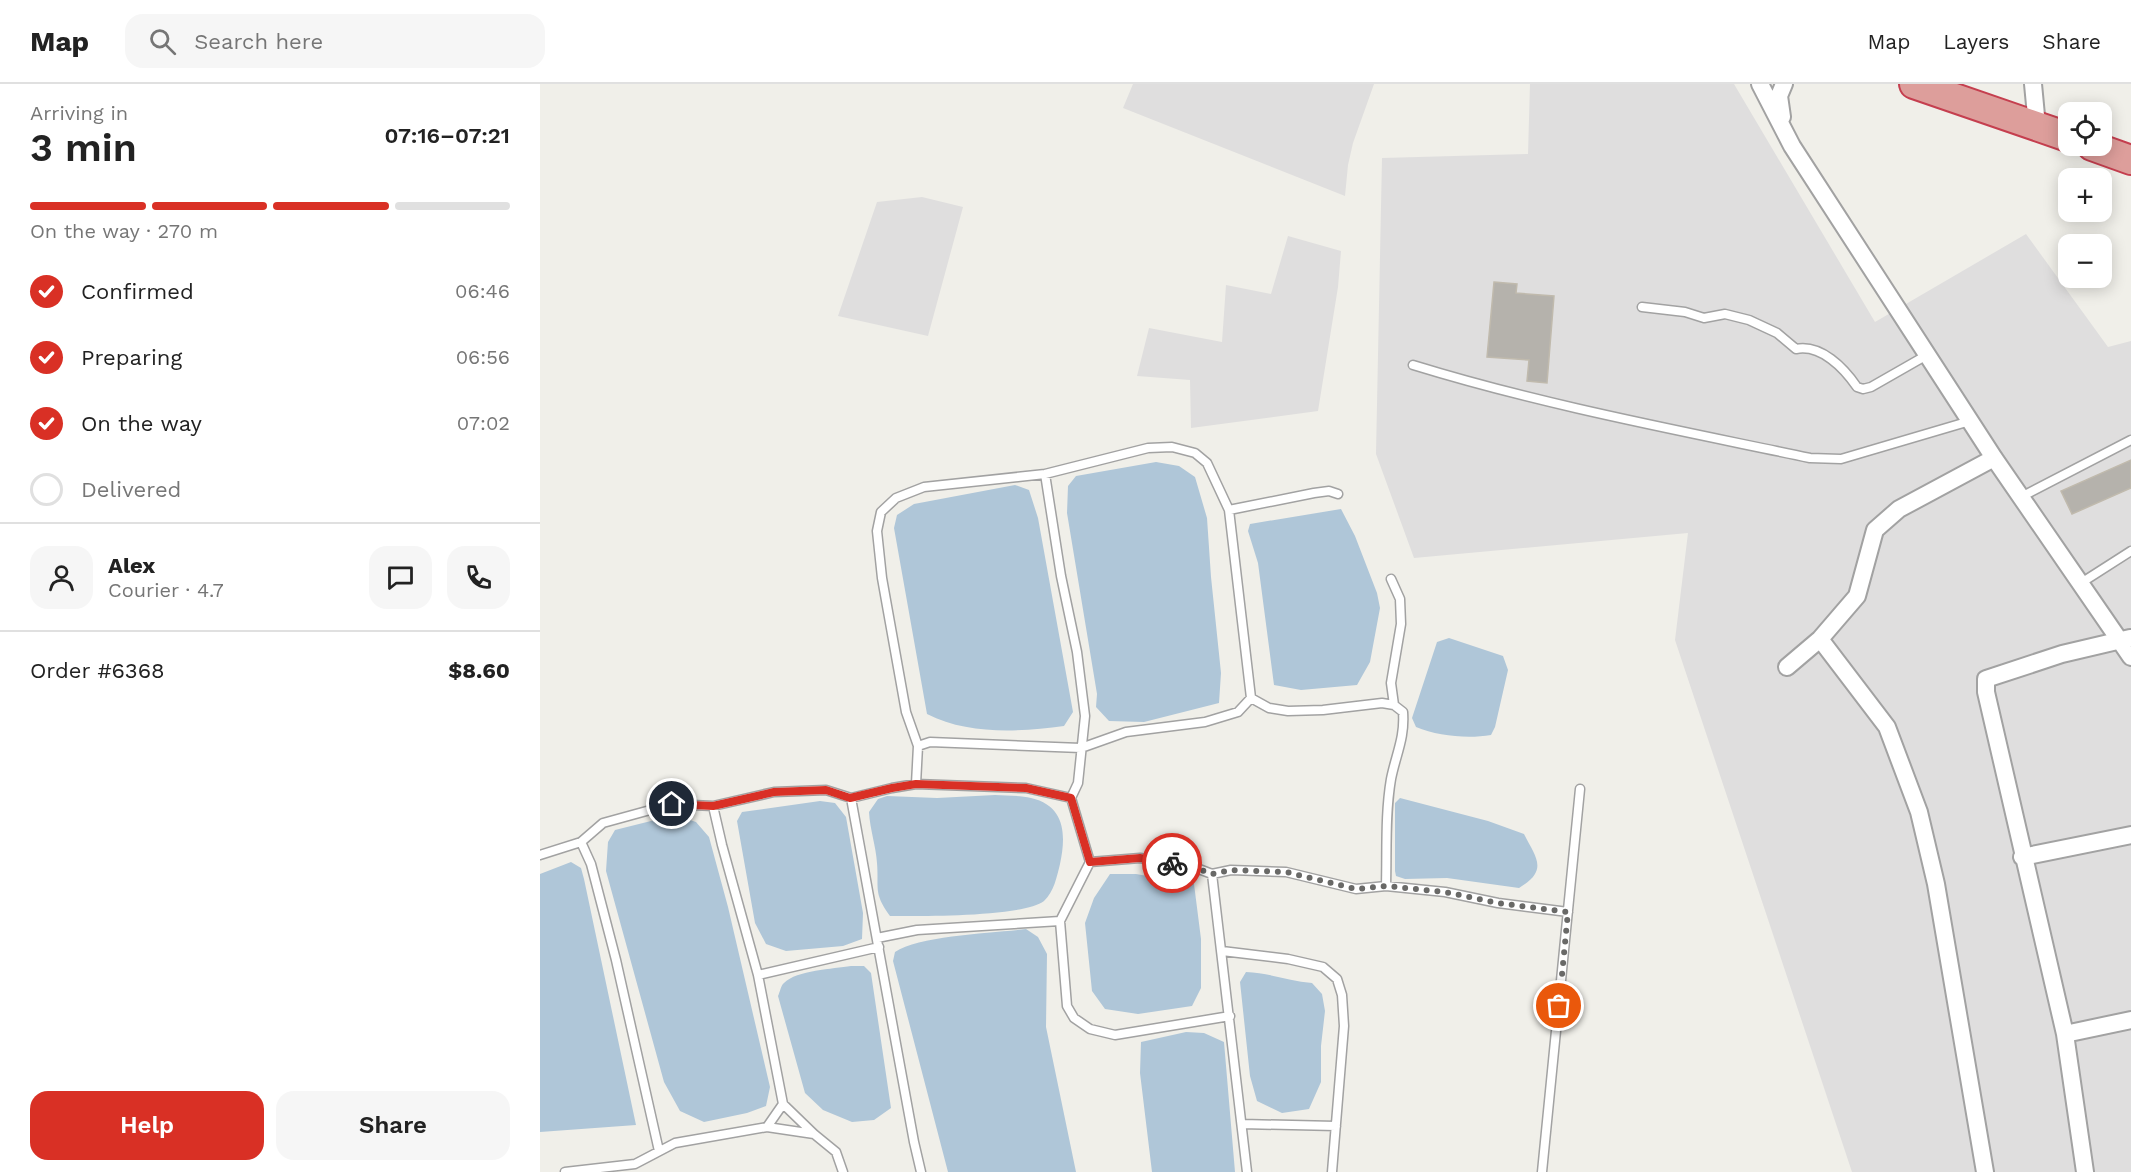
<!DOCTYPE html>
<html lang="en">
<head>
<meta charset="utf-8">
<style>
	:root { --surface:#fff; --page:#f6f6f6; --text:#222; --muted:#767676; --line:#e0e0e0; --accent:#d93025 }
	body { margin:0; font-family:"Work Sans",sans-serif; background:var(--page); color:var(--text); height:100vh; display:flex; flex-direction:column; font-size:22px; white-space:nowrap }
	* { box-sizing:border-box; margin:0 }
	p { font-size:20px; color:var(--muted) }
	.icon { flex:none; width:33px; height:33px; fill:none; stroke:currentColor; stroke-width:2; stroke-linecap:round; stroke-linejoin:round }
	.map { position:relative; flex:1; overflow:hidden }
	.panel { display:flex; flex-direction:column; background:var(--surface); width:540px }
	.panel>* { flex:none }
	.fabs { position:absolute; left:1518px; top:18px; display:grid; gap:12px }
	.fabs a { display:grid; place-items:center; width:54px; height:54px; border-radius:12px; background:var(--surface); box-shadow:0 3px 15px #0003; font-size:30px }
	.pin { position:absolute; display:grid; place-items:center; width:51px; height:51px; color:#fff; margin:-26px; border:3px solid #fff; border-radius:50%; box-shadow:0 2px 6px #0007 }
	.courier { position:absolute; display:grid; place-items:center; width:60px; height:60px; margin:-30px; border:4px solid #d93025; border-radius:50%; background:#fff; color:#222; box-shadow:0 2px 8px #0007 }
	.head em { font-style:normal; font-weight:600 }
	.head div { display:flex; flex-direction:column-reverse }
	.head { display:flex; align-items:center; justify-content:space-between; height:102px; padding:0 30px }
	h1 { font-size:39px; font-weight:600; line-height:45px }
	.bar { display:grid; grid-template-columns:repeat(4,1fr); gap:9px 6px; align-content:center; height:72px; padding:0 30px }
	.bar i { height:8px; border-radius:4px; background:var(--line) }
	.bar .on { background:var(--accent) }
	.bar p { grid-column:span 4 }
	.line { display:flex; align-items:center; gap:15px; padding:0 30px; border-top:2px solid var(--line) }
	.line div { flex:1 }
	.round { display:grid; place-items:center; flex:none; width:63px; height:63px; border-radius:18px; background:var(--page) }
	ol { padding:0 30px; list-style:none }
	li { display:flex; align-items:center; gap:18px; height:66px }
	li p { margin-inline-start:auto }
	li .icon { padding:6px; border-radius:50%; background:var(--accent); color:#fff; stroke-width:4 }
	li:last-child { color:var(--muted) }
	li i { width:33px; height:33px; border:3px solid var(--line); border-radius:50% }
	.cta { display:flex; gap:12px; margin-top:auto; padding:12px 30px }
	.cta a { flex:1; height:69px; border-radius:18px; background:var(--accent); color:#fff; font-size:24px; font-weight:600; line-height:69px; text-align:center }
	.cta a+a { background:var(--page); color:var(--text) }
	header { display:flex; align-items:center; gap:36px; box-sizing:border-box; height:84px; padding:0 30px; background:var(--surface); border-bottom:2px solid var(--line) }
	header strong { font-size:28px }
	nav { display:flex; gap:33px; margin-inline-start:auto; font-size:21px }
	.search { width:420px; height:54px; background:var(--page); display:flex; align-items:center; gap:15px; box-sizing:border-box; padding:0 21px; border-radius:18px; color:var(--muted); font-size:22px }
	main { display:flex; flex:1; min-height:0 }
	.map>svg:first-child { display:block }
	.residential { fill:#dfdede }
	.water { fill:#afc6d8 }
	.building { fill:#b5b2ac; stroke:#c0baad; stroke-width:1.5 }
	.lines { fill:none; stroke-linecap:round; stroke-linejoin:round }
	.lane-casing { stroke:#a2a2a2; stroke-width:11 }
	.street-casing { stroke:#a2a2a2; stroke-width:20 }
	.highway-casing { stroke:#c53f4f; stroke-width:32 }
	.lane { stroke:#fff; stroke-width:8 }
	.street { stroke:#fff; stroke-width:16 }
	.highway { stroke:#dd9e9b; stroke-width:28 }
	.done { stroke:#696967; stroke-width:6; stroke-dasharray:0 10.8 }
	.route { stroke:#d93025; stroke-width:8 }
</style>
</head>
<body>
<header>
<strong>Map</strong>
<div class="search"><svg class="icon" aria-label="search" viewBox="0 0 24 24"><circle cx="10" cy="10" r="6"/><path d="M15 15l6 6"/></svg>Search here</div>
<nav><a>Map</a><a>Layers</a><a>Share</a></nav>
</header>
<main>
<section class="panel">
<div class="head"><div><h1>3 min</h1><p>Arriving in</p></div><em>07:16–07:21</em></div>
<div class="bar"><i class="on"></i><i class="on"></i><i class="on"></i><i></i><p>On the way · 270 m</p></div>
<ol>
<li><svg class="icon" aria-label="check" viewBox="0 0 24 24"><path d="M5 12l5 5 9-10"/></svg>Confirmed<p>06:46</p></li>
<li><svg class="icon" aria-label="check" viewBox="0 0 24 24"><path d="M5 12l5 5 9-10"/></svg>Preparing<p>06:56</p></li>
<li><svg class="icon" aria-label="check" viewBox="0 0 24 24"><path d="M5 12l5 5 9-10"/></svg>On the way<p>07:02</p></li>
<li><i></i>Delivered</li>
</ol>
<div class="line" style="height:108px"><a class="round"><svg class="icon" aria-label="person" viewBox="0 0 24 24"><circle cx="12" cy="8" r="4"/><path d="M4 21q1-7 8-7t8 7"/></svg></a><div><b>Alex</b><p>Courier · 4.7</p></div><a class="round"><svg class="icon" aria-label="chat" viewBox="0 0 24 24"><path d="M4 5h16v11H9l-5 4z"/></svg></a><a class="round"><svg class="icon" aria-label="phone" viewBox="0 0 24 24"><path d="M5 4h4l2 5-3 2q2 4 5 5l2-3 5 2v4C11 20 4 13 5 4z"/></svg></a></div>
<div class="line" style="height:78px"><div>Order #6368</div><b>$8.60</b></div>
<div class="cta"><a>Help</a><a>Share</a></div>
</section>
<div class="map">
<svg width="1591" height="1088" viewBox="0 0 1591 1088">
	<rect width="100%" height="100%" fill="#f0efe9"/>
	<path class="residential" d="M 593,0 L 834,0 L 813,59 L 808,81 L 805,112 L 583,24 Z
		M 990,0 L 1194,0 L 1335,238 L 1486,150 L 1568,263 L 1591,257 L 1591,1088 L 1312,1088 L 1135,556 L 1148,449 L 874,474 L 836,370 L 842,74 L 988,70 Z
		M 382,113 L 423,123 L 388,252 L 298,232 L 337,118 Z
		M 748,152 L 801,167 L 798,203 L 778,327 L 651,344 L 650,296 L 597,292 L 609,244 L 682,258 L 686,201 L 731,210 Z"/>
	<path class="water" d="M 616,378 L 639,382 L 655,393 L 667,434 L 671,493 L 681,589 L 679,619 L 604,638 L 569,637 L 556,623 L 557,610 L 527,429 L 528,402 L 536,392 Z
		M 475,401 L 489,406 L 498,434 L 533,628 L 524,642 C 479,648 428,651 387,630 L 354,444 L 357,431 L 374,420 Z
		M 801,425 L 815,452 L 837,509 L 840,524 L 830,578 L 817,601 L 761,606 L 734,601 L 718,479 L 708,447 L 710,440 Z
		M 909,554 L 963,572 L 968,586 L 955,643 L 951,651 C 927,655 898,652 876,643 L 872,634 L 897,558 Z
		M 455,711 C 466,712 480,711 491,714 C 526,722 526,752 520,780 C 517,792 514,808 504,817 C 483,833 380,832 350,832 C 333,809 339,804 337,779 C 336,762 330,746 329,728 L 338,715 L 347,712 L 397,714 Z
		M 860,714 L 948,737 L 984,750 C 996,774 1009,786 979,804 L 907,794 L 865,795 L 856,792 L 855,787 L 855,719 Z
		M 280,717 L 295,719 L 306,733 L 323,829 L 322,855 L 303,862 L 246,867 L 226,860 L 215,839 L 197,737 L 202,728 Z
		M 135,731 L 156,738 L 169,753 L 188,823 L 230,1003 L 226,1022 L 207,1029 L 164,1038 L 140,1027 L 124,998 L 66,787 L 68,758 L 75,746 Z
		M 31,778 L 41,784 L 44,795 L 96,1041 L 0,1048 L 0,790 Z
		M 570,790 L 596,790 L 654,800 L 661,855 L 661,904 L 652,922 L 598,930 L 565,925 L 552,907 L 545,839 L 554,814 Z
		M 486,845 L 498,853 L 507,870 L 506,943 L 536,1088 L 408,1088 L 353,877 L 355,868 C 380,851 454,849 486,845 Z
		M 311,882 L 324,882 L 331,889 L 351,1024 L 334,1036 L 312,1038 L 283,1026 L 265,1009 L 238,912 C 240,908 241,901 244,899 C 257,886 293,885 311,882 Z
		M 706,888 C 729,889 749,897 772,899 L 782,910 L 785,927 L 781,962 L 781,998 L 769,1025 L 742,1029 L 717,1017 L 710,992 L 700,898 Z
		M 646,948 L 664,949 L 684,958 L 695,1088 L 612,1088 L 600,989 L 601,958 Z"/>
	<path class="building" d="M 954,198 L 977,200 L 976,209 L 1014,212 L 1007,299 L 987,297 L 989,276 L 947,273 Z
		M 1591,376 L 1591,404 L 1532,430 L 1521,407 Z"/>
	<g class="lines">
		<g class="lane-casing">
			<path id="lane" d="M 1102,223 L 1145,228 L 1164,234 L 1185,230 L 1209,236 L 1237,249 L 1256,265 C 1281,260 1304,284 1317,303 L 1323,305 L 1331,303 L 1387,271
				M 873,281 C 1003,321 1137,346 1270,374 L 1301,375 L 1430,337
				M 505,390 L 521,492 L 537,568 L 545,632 L 538,699 L 531,714
				M 1481,413 L 1591,356
				M 689,426 L 774,409 L 789,407 L 798,410
				M 851,495 L 860,515 L 861,540 L 851,599 L 854,621
				M 1541,499 L 1591,467
				M 378,662 L 390,658 L 541,664 L 586,648 L 665,638 L 698,628 L 711,614
				M 376,700 L 378,662 L 366,628 L 342,494 L 337,447 L 341,428 L 356,414 L 384,403 L 505,390 L 608,364 L 632,363 L 655,369 L 667,379 L 689,426 L 711,614 L 729,624 L 748,627 L 783,626 L 842,619 L 854,621 L 863,628 C 865,654 856,670 851,695 C 845,730 847,767 846,802
				M 311,714 L 374,1058 L 381,1088
				M 173,722 L 182,761 L 218,891 L 243,1020 L 274,1050
				M 41,758 L 51,780 L 76,876 L 119,1067
				M 0,771 L 41,758 L 63,739 L 132,720 L 173,722 L 234,708 L 286,706 L 311,714 L 352,704 L 376,700 L 486,704 L 531,714 L 550,778
				M 672,790 L 707,1088
				M 520,837 L 527,922 L 534,934 L 550,945 L 575,951 L 690,932
				M 337,854 L 377,846 L 520,837 L 550,778 L 600,774 L 651,782 L 672,790 L 691,786 L 746,788 L 816,805 L 846,802 L 905,808 L 958,819 L 1028,828
				M 682,867 L 748,875 L 783,883 L 797,895 L 802,911 L 804,942 L 792,1088
				M 218,891 L 339,863
				M 702,1040 L 796,1042
				M 227,1043 L 243,1020
				M 25,1088 L 95,1080 L 135,1059 L 227,1043 L 274,1050 L 296,1068 L 303,1088
				M 1002,1088 L 1040,705"/>
		</g>
		<g class="street-casing">
			<path id="street" d="M 1220,0 L 1252,62 L 1454,374 L 1591,573
				M 1493,0 L 1497,42
				M 1242,33 L 1239,12 L 1244,0
				M 1280,555 L 1347,643 L 1379,728 L 1396,800 L 1445,1088
				M 1247,583 L 1280,555 L 1317,512 L 1335,446 L 1359,425 L 1454,374
				M 1482,773 L 1591,751
				M 1525,950 L 1591,936
				M 1545,1088 L 1525,950 L 1446,608 L 1446,595 L 1522,570 L 1590,554"/>
		</g>
		<g class="highway-casing">
			<path id="highway" d="M 1374,0 L 1528,53
				M 1552,62 L 1591,76"/>
		</g>
		<use href="#lane" class="lane"/>
		<use href="#street" class="street"/>
		<use href="#highway" class="highway"/>
	</g>
	<g class="lines">
		<path class="done" d="M 632,779 L 651,782 L 672,790 L 691,786 L 746,788 L 816,805 L 846,802 L 905,808 L 958,819 L 1028,828 L 1019,922"/>
		<path class="route" d="M 132,720 L 173,722 L 234,708 L 286,706 L 310,714 L 352,704 L 376,700 L 486,704 L 531,714 L 550,778 L 600,774 L 632,779"/>
	</g>
</svg>
<div class="fabs">
<a><svg class="icon" aria-label="locate" viewBox="0 0 24 24"><circle cx="12" cy="12" r="6"/><path d="M12 2v4M12 18v4M2 12h4M18 12h4"/></svg></a>
<a>+</a>
<a>−</a>
</div>
<div class="pin" style="left:1019px;top:922px;background:#ea580c"><svg class="icon" aria-label="bag" viewBox="0 0 24 24"><path d="M5 8h14l-1 12H6zM9 8a3 3 0 0 1 6 0"/></svg></div>
<div class="pin" style="left:132px;top:720px;background:#1f2937"><svg class="icon" aria-label="home" viewBox="0 0 24 24"><path d="M3 11l9-7 9 7M6 9v11h12V9"/></svg></div>
<div class="courier" style="left:632px;top:779px"><svg class="icon" aria-label="bike" viewBox="0 0 24 24"><circle cx="6" cy="16" r="4"/><circle cx="18" cy="16" r="4"/><path d="M6 16l4-8h5l3 8M10 8l3 8H6M13 5h3"/></svg></div>
</div>
</main>
</body>
</html>
